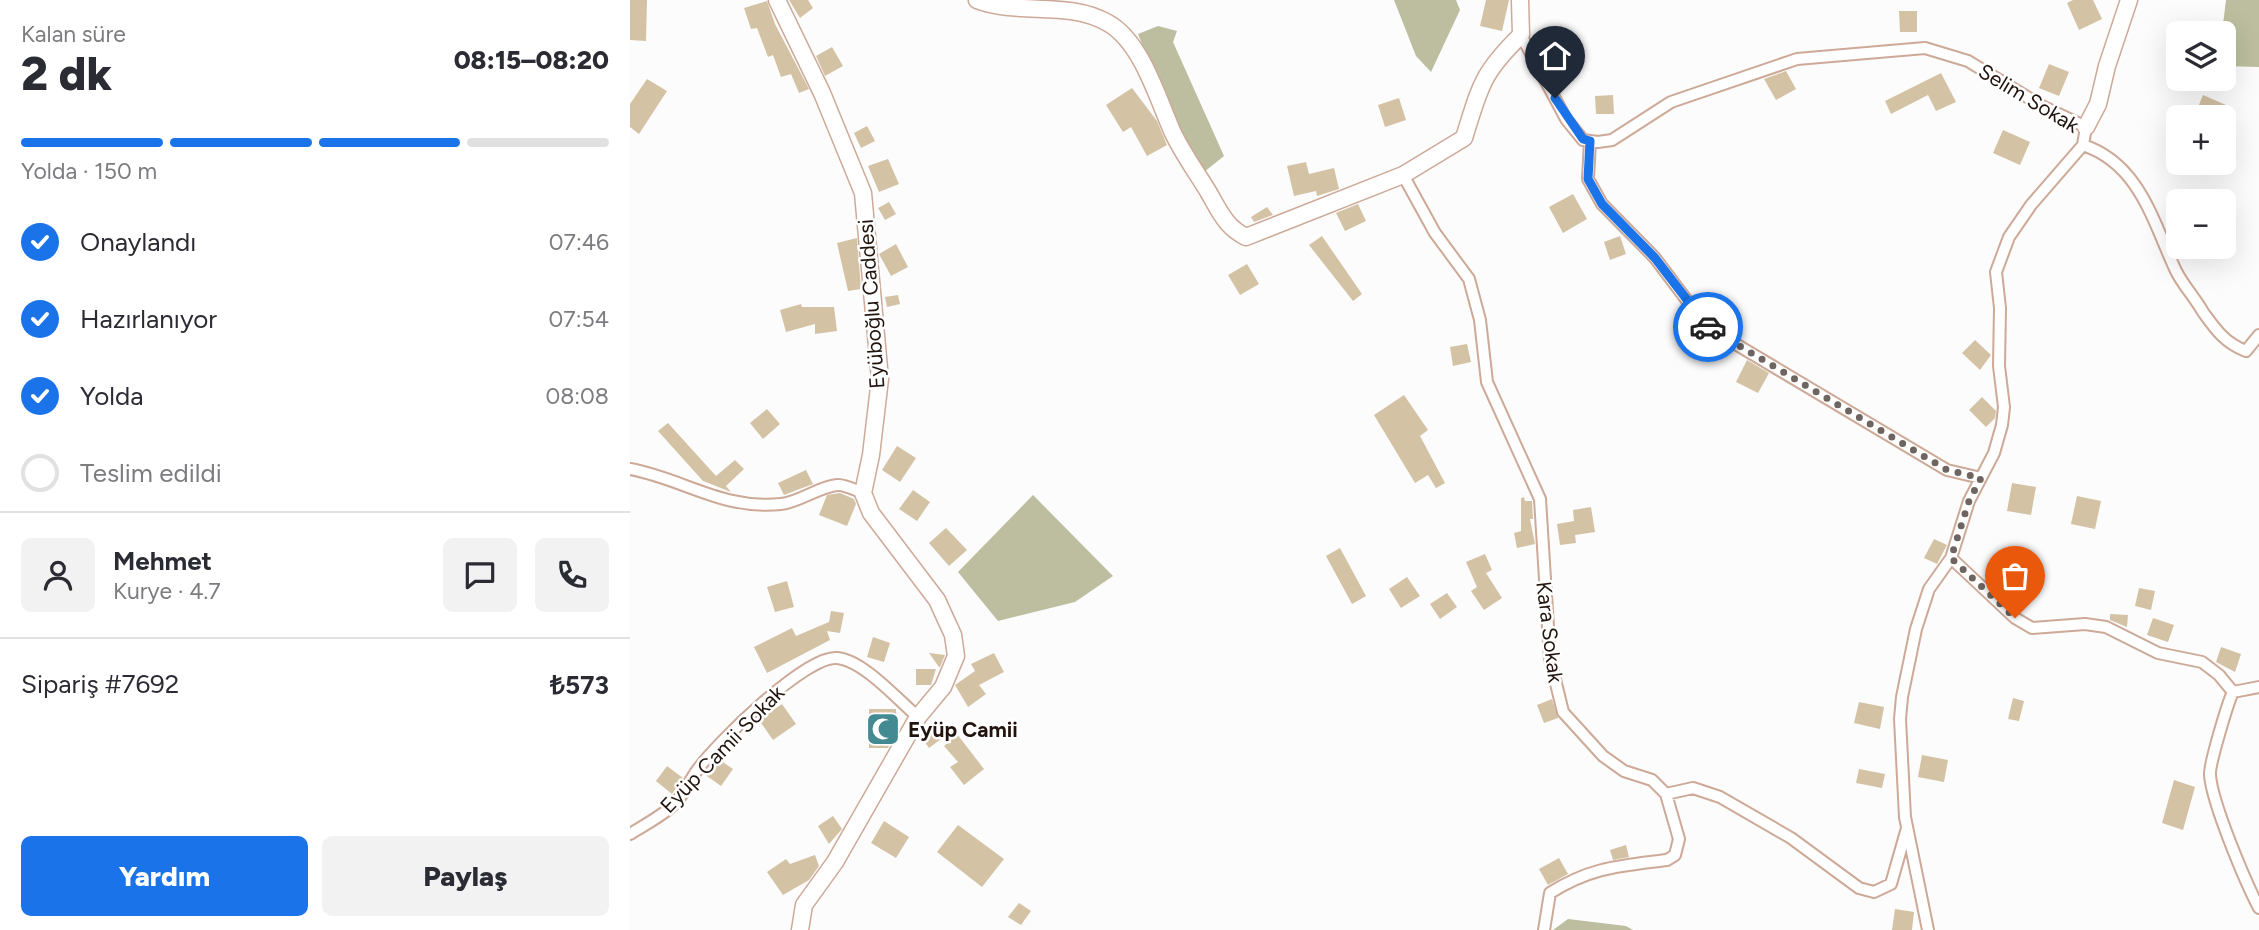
<!DOCTYPE html>
<html lang="tr">
<head>
<meta charset="utf-8">
<style>
	:root { --surface:#fff; --page:#f2f2f3; --text:#2b2b33; --muted:#7c7c81; --line:#e1e1e2; --accent:#1a73e8 }
	body { margin:0; font-family:Figtree,sans-serif; background:var(--page); color:var(--text); height:100vh; display:flex; flex-direction:column; font-size:26px; white-space:nowrap }
	* { box-sizing:border-box; margin:0 }
	p { font-size:23px; color:var(--muted) }
	.icon { flex:none; width:38px; height:38px; fill:none; stroke:currentColor; stroke-width:2; stroke-linecap:round; stroke-linejoin:round }
	.map { position:relative; flex:1; overflow:hidden }
	.drawer { display:flex; flex-direction:column; background:var(--surface); width:630px }
	.drawer>* { flex:none }
	.tools { position:absolute; left:1536px; top:21px; display:grid; gap:14px }
	.tools a { display:grid; place-items:center; width:70px; height:70px; border-radius:10px; background:var(--surface); box-shadow:0 7px 28px #0002; font-size:35px }
	.pin { position:absolute; display:grid; place-items:center; width:60px; height:60px; color:#fff; margin:-72px -30px; border-radius:50% 50% 50% 0; rotate:-45deg; box-shadow:0 0 7px #0007 }
	.pin .icon { rotate:45deg }
	.courier { position:absolute; display:grid; place-items:center; width:70px; height:70px; margin:-35px; border:5px solid #1a73e8; border-radius:50%; background:#fff; color:#222; box-shadow:0 2px 9px #0007 }
	.head em { font-style:normal; font-weight:800 }
	.head div { display:flex; flex-direction:column-reverse }
	.head { display:flex; align-items:center; justify-content:space-between; height:119px; padding:0 21px }
	h1 { font-size:46px; font-weight:800; line-height:52px }
	.bar { display:grid; grid-template-columns:repeat(4,1fr); gap:10px 7px; align-content:center; height:84px; padding:0 21px }
	.bar i { height:9px; border-radius:5px; background:var(--line) }
	.bar .active { background:var(--accent) }
	.bar p { grid-column:span 4 }
	.line { display:flex; align-items:center; gap:18px; padding:0 21px; border-top:2px solid var(--line) }
	.line div { flex:1 }
	.round { display:grid; place-items:center; flex:none; width:74px; height:74px; border-radius:10px; background:var(--page) }
	ol { padding:0 21px; list-style:none }
	li { display:flex; align-items:center; gap:21px; height:77px }
	li p { margin-inline-start:auto }
	li .icon { padding:7px; border-radius:50%; background:var(--accent); color:#fff; stroke-width:4 }
	li:last-child { color:var(--muted) }
	li i { width:38px; height:38px; border:4px solid var(--line); border-radius:50% }
	.primary-button { display:flex; gap:14px; margin-top:auto; padding:14px 21px }
	.primary-button a { flex:1; height:80px; border-radius:10px; background:var(--accent); color:#fff; font-size:28px; font-weight:800; line-height:80px; text-align:center }
	.primary-button a+a { background:var(--page); color:var(--text) }
	main { display:flex; flex:1; min-height:0 }
	.map>svg:first-child { display:block }
	.forest { fill:#bcbe9f }
	.building { fill:#d4c2a5 }
	.lines { fill:none; stroke-linecap:round; stroke-linejoin:round }
	.street-casing { stroke:#cda998; stroke-width:14 }
	.secondary-casing { stroke:#cda998; stroke-width:19 }
	.street { stroke:#fff; stroke-width:10 }
	.secondary { stroke:#fff; stroke-width:16 }
	.done { stroke:#6e6561; stroke-width:7; stroke-dasharray:0 12.6 }
	.route { stroke:#1a73e8; stroke-width:9 }
	.labels { text-anchor:middle; dominant-baseline:central; stroke-width:5; stroke-linejoin:round; paint-order:stroke }
	.street-label { font-size:21px; fill:#21140e; stroke:#fff }
	.poi-label { font-size:21px; font-weight:bold; fill:#21140e; stroke:#fff; text-anchor:start }
</style>
</head>
<body>
<main>
<section class="drawer">
<div class="head"><div><h1>2 dk</h1><p>Kalan süre</p></div><em>08:15–08:20</em></div>
<div class="bar"><i class="active"></i><i class="active"></i><i class="active"></i><i></i><p>Yolda · 150 m</p></div>
<ol>
<li><svg class="icon" aria-label="check" viewBox="0 0 24 24"><path d="M5 12l5 5 9-10"/></svg>Onaylandı<p>07:46</p></li>
<li><svg class="icon" aria-label="check" viewBox="0 0 24 24"><path d="M5 12l5 5 9-10"/></svg>Hazırlanıyor<p>07:54</p></li>
<li><svg class="icon" aria-label="check" viewBox="0 0 24 24"><path d="M5 12l5 5 9-10"/></svg>Yolda<p>08:08</p></li>
<li><i></i>Teslim edildi</li>
</ol>
<div class="line" style="height:126px"><a class="round"><svg class="icon" aria-label="person" viewBox="0 0 24 24"><circle cx="12" cy="8" r="4"/><path d="M4 21q1-7 8-7t8 7"/></svg></a><div><b>Mehmet</b><p>Kurye · 4.7</p></div><a class="round"><svg class="icon" aria-label="chat" viewBox="0 0 24 24"><path d="M4 5h16v11H9l-5 4z"/></svg></a><a class="round"><svg class="icon" aria-label="phone" viewBox="0 0 24 24"><path d="M5 4h4l2 5-3 2q2 4 5 5l2-3 5 2v4C11 20 4 13 5 4z"/></svg></a></div>
<div class="line" style="height:91px"><div>Sipariş #7692</div><b>₺573</b></div>
<div class="primary-button"><a>Yardım</a><a>Paylaş</a></div>
</section>
<div class="map">
<svg width="1629" height="930" viewBox="0 0 1629 930">
	<rect width="100%" height="100%" fill="#fcfcfc"/>
	<path class="forest" d="M 764,0 L 826,0 L 830,10 L 801,72 L 786,56 Z
		M 1596,0 L 1629,0 L 1629,67 L 1594,66 L 1592,33 Z
		M 528,26 L 547,31 L 543,42 L 594,156 L 569,176 L 547,131 L 508,34 Z
		M 403,495 L 483,576 L 445,602 L 368,621 L 328,572 Z
		M 938,919 L 996,926 L 1003,930 L 923,930 Z"/>
	<path class="building" d="M 0,0 L 17,0 L 16,41 L 0,40 Z
		M 159,0 L 178,0 L 183,8 L 170,18 Z
		M 856,0 L 879,0 L 872,31 L 850,26 Z
		M 1443,0 L 1463,0 L 1472,19 L 1449,30 L 1437,3 Z
		M 137,1 L 145,24 L 179,89 L 169,93 L 161,74 L 151,77 L 143,55 L 138,57 L 127,28 L 121,29 L 114,8 Z
		M 1269,11 L 1287,11 L 1287,32 L 1270,32 Z
		M 202,47 L 213,66 L 195,76 L 186,56 Z
		M 944,62 L 944,81 L 927,81 L 926,63 Z
		M 1419,64 L 1439,72 L 1429,96 L 1409,88 Z
		M 1156,71 L 1166,89 L 1146,100 L 1134,79 Z
		M 1311,73 L 1326,102 L 1306,111 L 1298,95 L 1261,114 L 1255,101 Z
		M 17,79 L 37,91 L 9,134 L 0,127 L 0,104 Z
		M 502,88 L 527,121 L 537,145 L 517,156 L 501,127 L 493,132 L 476,105 Z
		M 983,95 L 984,114 L 966,114 L 965,96 Z
		M 1573,95 L 1596,105 L 1591,117 L 1564,117 Z
		M 769,98 L 776,120 L 755,127 L 748,105 Z
		M 237,126 L 245,141 L 231,148 L 224,133 Z
		M 1373,130 L 1400,142 L 1390,165 L 1363,153 Z
		M 258,159 L 269,184 L 249,192 L 238,166 Z
		M 676,162 L 679,174 L 704,168 L 709,189 L 687,196 L 686,191 L 664,196 L 657,166 Z
		M 943,194 L 957,219 L 933,233 L 919,207 Z
		M 259,202 L 266,214 L 255,220 L 248,208 Z
		M 728,204 L 736,221 L 715,231 L 706,213 Z
		M 637,207 L 643,215 L 624,222 L 621,217 Z
		M 692,236 L 732,294 L 723,301 L 679,245 Z
		M 990,236 L 996,254 L 980,260 L 974,242 Z
		M 227,238 L 231,289 L 218,291 L 207,243 Z
		M 266,244 L 278,267 L 261,276 L 249,254 Z
		M 617,264 L 629,284 L 610,295 L 598,275 Z
		M 268,295 L 270,304 L 257,307 L 255,297 Z
		M 171,304 L 172,307 L 204,307 L 207,331 L 185,334 L 185,324 L 156,332 L 150,310 Z
		M 1345,340 L 1361,355 L 1350,370 L 1332,353 Z
		M 837,344 L 841,362 L 823,366 L 820,347 Z
		M 1117,360 L 1139,373 L 1128,393 L 1106,382 Z
		M 774,395 L 798,430 L 790,436 L 815,483 L 806,488 L 798,475 L 785,483 L 744,415 Z
		M 1352,397 L 1366,411 L 1365,418 L 1356,427 L 1339,410 Z
		M 137,409 L 150,424 L 133,439 L 120,423 Z
		M 38,423 L 86,476 L 105,460 L 114,469 L 96,486 L 101,492 L 73,481 L 28,431 Z
		M 267,446 L 286,458 L 270,482 L 252,470 Z
		M 176,470 L 183,484 L 154,495 L 148,483 Z
		M 1382,483 L 1406,487 L 1401,515 L 1377,511 Z
		M 283,490 L 300,502 L 287,521 L 269,509 Z
		M 210,493 L 224,499 L 226,504 L 217,526 L 189,515 L 197,495 Z
		M 1447,496 L 1471,501 L 1465,529 L 1441,524 Z
		M 894,497 L 895,501 L 902,501 L 903,519 L 900,519 L 905,544 L 887,548 L 884,533 L 891,531 L 891,498 Z
		M 961,507 L 965,532 L 945,535 L 946,543 L 930,545 L 927,524 L 944,521 L 943,510 Z
		M 316,528 L 337,550 L 319,566 L 299,543 Z
		M 1304,539 L 1317,545 L 1307,564 L 1294,558 Z
		M 710,548 L 736,596 L 722,604 L 696,556 Z
		M 855,554 L 862,570 L 856,573 L 872,598 L 854,610 L 841,591 L 847,587 L 836,562 Z
		M 1375,564 L 1392,575 L 1379,595 L 1362,583 Z
		M 777,577 L 790,596 L 771,608 L 759,589 Z
		M 157,581 L 164,607 L 145,612 L 137,587 Z
		M 1509,588 L 1525,591 L 1521,610 L 1505,606 Z
		M 817,593 L 827,607 L 810,619 L 800,604 Z
		M 201,611 L 214,613 L 210,633 L 197,631 L 200,640 L 137,673 L 124,647 L 162,628 L 166,636 L 199,622 Z
		M 1480,614 L 1498,615 L 1497,627 L 1480,620 Z
		M 1523,618 L 1544,625 L 1538,642 L 1517,635 Z
		M 243,637 L 260,643 L 254,662 L 237,657 Z
		M 1591,647 L 1611,654 L 1605,672 L 1586,662 Z
		M 299,653 L 315,655 L 310,667 L 309,667 Z
		M 364,653 L 374,672 L 349,685 L 356,694 L 338,707 L 325,685 L 345,671 L 341,664 Z
		M 286,669 L 306,669 L 301,685 L 286,685 Z
		M 1383,698 L 1394,701 L 1389,721 L 1378,719 Z
		M 922,699 L 928,718 L 914,723 L 907,705 Z
		M 1229,702 L 1254,707 L 1250,729 L 1224,723 Z
		M 152,704 L 166,724 L 143,740 L 129,720 Z
		M 239,709 L 266,709 L 267,733 L 258,748 L 239,748 Z
		M 301,725 L 311,739 L 299,748 L 290,735 Z
		M 327,734 L 354,769 L 334,785 L 320,767 L 328,762 L 314,746 Z
		M 1292,755 L 1318,760 L 1314,782 L 1288,777 Z
		M 87,758 L 103,769 L 91,786 L 74,774 Z
		M 37,766 L 53,778 L 42,794 L 26,781 Z
		M 1229,769 L 1255,774 L 1252,788 L 1226,783 Z
		M 1544,780 L 1565,787 L 1553,830 L 1532,823 Z
		M 203,816 L 212,829 L 199,844 L 188,826 Z
		M 254,821 L 279,837 L 266,858 L 241,843 Z
		M 328,825 L 374,859 L 352,887 L 307,852 Z
		M 996,845 L 999,857 L 983,860 L 980,850 Z
		M 185,855 L 189,866 L 179,880 L 153,895 L 137,872 L 156,859 L 160,864 Z
		M 929,858 L 938,874 L 918,885 L 909,869 Z
		M 389,903 L 401,911 L 391,925 L 378,917 Z
		M 1265,909 L 1284,912 L 1282,930 L 1262,930 Z"/>
	<g class="lines">
		<g class="street-casing">
			<path id="street" d="M 891,35 L 936,119 L 953,140 L 968,142 L 982,140 L 1041,102 L 1167,59 L 1295,48 L 1338,61 L 1412,106 L 1456,127 L 1453,145 L 1401,205 L 1379,237 L 1366,272 L 1370,308 L 1369,366 L 1374,407 L 1372,425 L 1364,453 L 1339,501 L 1321,558 L 1299,589 L 1286,629 L 1272,697 L 1270,719 L 1275,817 L 1298,930
				M 960,141 L 958,179 L 972,204 L 1025,258 L 1077,327 L 1317,470 L 1351,478
				M 1453,145 C 1510,164 1523,222 1546,271 C 1553,285 1565,298 1573,312 C 1586,330 1595,343 1616,351 L 1629,335
				M 773,175 L 805,233 L 839,279 L 850,320 L 857,382 L 910,499 L 920,659 L 933,712 L 973,756 L 994,771 L 1022,780 L 1036,794 L 1063,788 L 1090,797 L 1161,838 L 1229,888 L 1244,892 L 1261,884 L 1277,828
				M 0,469 C 54,479 92,510 151,504 C 170,502 188,487 207,485 C 214,484 225,490 233,493
				M 1321,558 L 1385,618 L 1402,628 L 1455,624 L 1476,627 L 1528,653 L 1572,662 L 1589,675 L 1603,692
				M 1629,687 L 1603,692 C 1598,702 1579,765 1580,775 C 1582,803 1615,881 1629,908
				M 0,834 C 13,826 28,818 40,808 C 52,799 59,781 68,769 C 87,743 176,655 207,658 C 233,660 268,700 288,717
				M 914,930 L 920,893 C 961,867 990,866 1037,860 L 1045,855 L 1049,839 L 1036,794"/>
		</g>
		<g class="secondary-casing">
			<path id="secondary" d="M 147,0 L 192,93 L 233,193 L 250,379 L 241,455 L 233,493 L 241,513 L 307,600 L 323,635 L 326,656 L 313,687 L 288,717 L 205,862 L 174,905 L 170,930
				M 347,0 C 389,16 438,0 478,23 C 512,42 528,100 543,133 C 553,154 567,173 579,193 C 590,212 596,227 616,237 L 773,175 L 834,138 C 850,87 851,74 891,35 L 890,0
				M 1456,127 L 1468,104 L 1477,66 L 1499,0"/>
		</g>
		<use href="#street" class="street"/>
		<use href="#secondary" class="secondary"/>
	</g>
	<g class="lines">
		<path class="done" d="M 1078,327 L 1317,470 L 1351,478 L 1339,501 L 1321,558 L 1385,618"/>
		<path class="route" d="M 925,98 L 953,139 L 960,141 L 958,179 L 972,204 L 1025,258 L 1078,327"/>
	</g>
	<defs>
		<g id="mosque-square" transform="scale(1.75)"><rect x="-9" y="-9" width="18" height="18" rx="4" fill="#438a92" stroke="#fff"/><path d="M3.5-4.9A6 6 0 1 0 3.5 4.9A5 5 0 1 1 3.5-4.9Z" fill="#fff"/></g>
	</defs>
	<g fill-rule="evenodd">
		<use href="#mosque-square" x="253" y="729"/>
	</g>
	<g class="labels">
		<g class="street-label">
			<text transform="translate(1399 98) rotate(31)">Selim Sokak</text>
			<text transform="translate(241 304) rotate(-94)">Eyüboğlu Caddesi</text>
			<text transform="translate(920 632) rotate(83)">Kara Sokak</text>
			<text transform="translate(92 749) rotate(-46)">Eyüp Camii Sokak</text>
		</g>
		<g class="poi-label">
			<text x="278" y="729">Eyüp Camii</text>
		</g>
	</g>
</svg>
<div class="tools">
<a><svg class="icon" aria-label="layers" viewBox="0 0 24 24"><path d="M12 4l9 5-9 5-9-5zM3 14l9 5 9-5"/></svg></a>
<a>+</a>
<a>−</a>
</div>
<div class="pin" style="left:1385px;top:618px;background:#ea580c"><svg class="icon" aria-label="bag" viewBox="0 0 24 24"><path d="M5 8h14l-1 12H6zM9 8a3 3 0 0 1 6 0"/></svg></div>
<div class="pin" style="left:925px;top:98px;background:#1f2937"><svg class="icon" aria-label="home" viewBox="0 0 24 24"><path d="M3 11l9-7 9 7M6 9v11h12V9"/></svg></div>
<div class="courier" style="left:1078px;top:327px"><svg class="icon" aria-label="car" viewBox="0 0 24 24"><path d="M5 17H2v-5l4-1 3-4h7l3 4 3 1v5h-3M9 17h6M6 11h13"/><circle cx="7" cy="17" r="2"/><circle cx="17" cy="17" r="2"/></svg></div>
</div>
</main>
</body>
</html>
